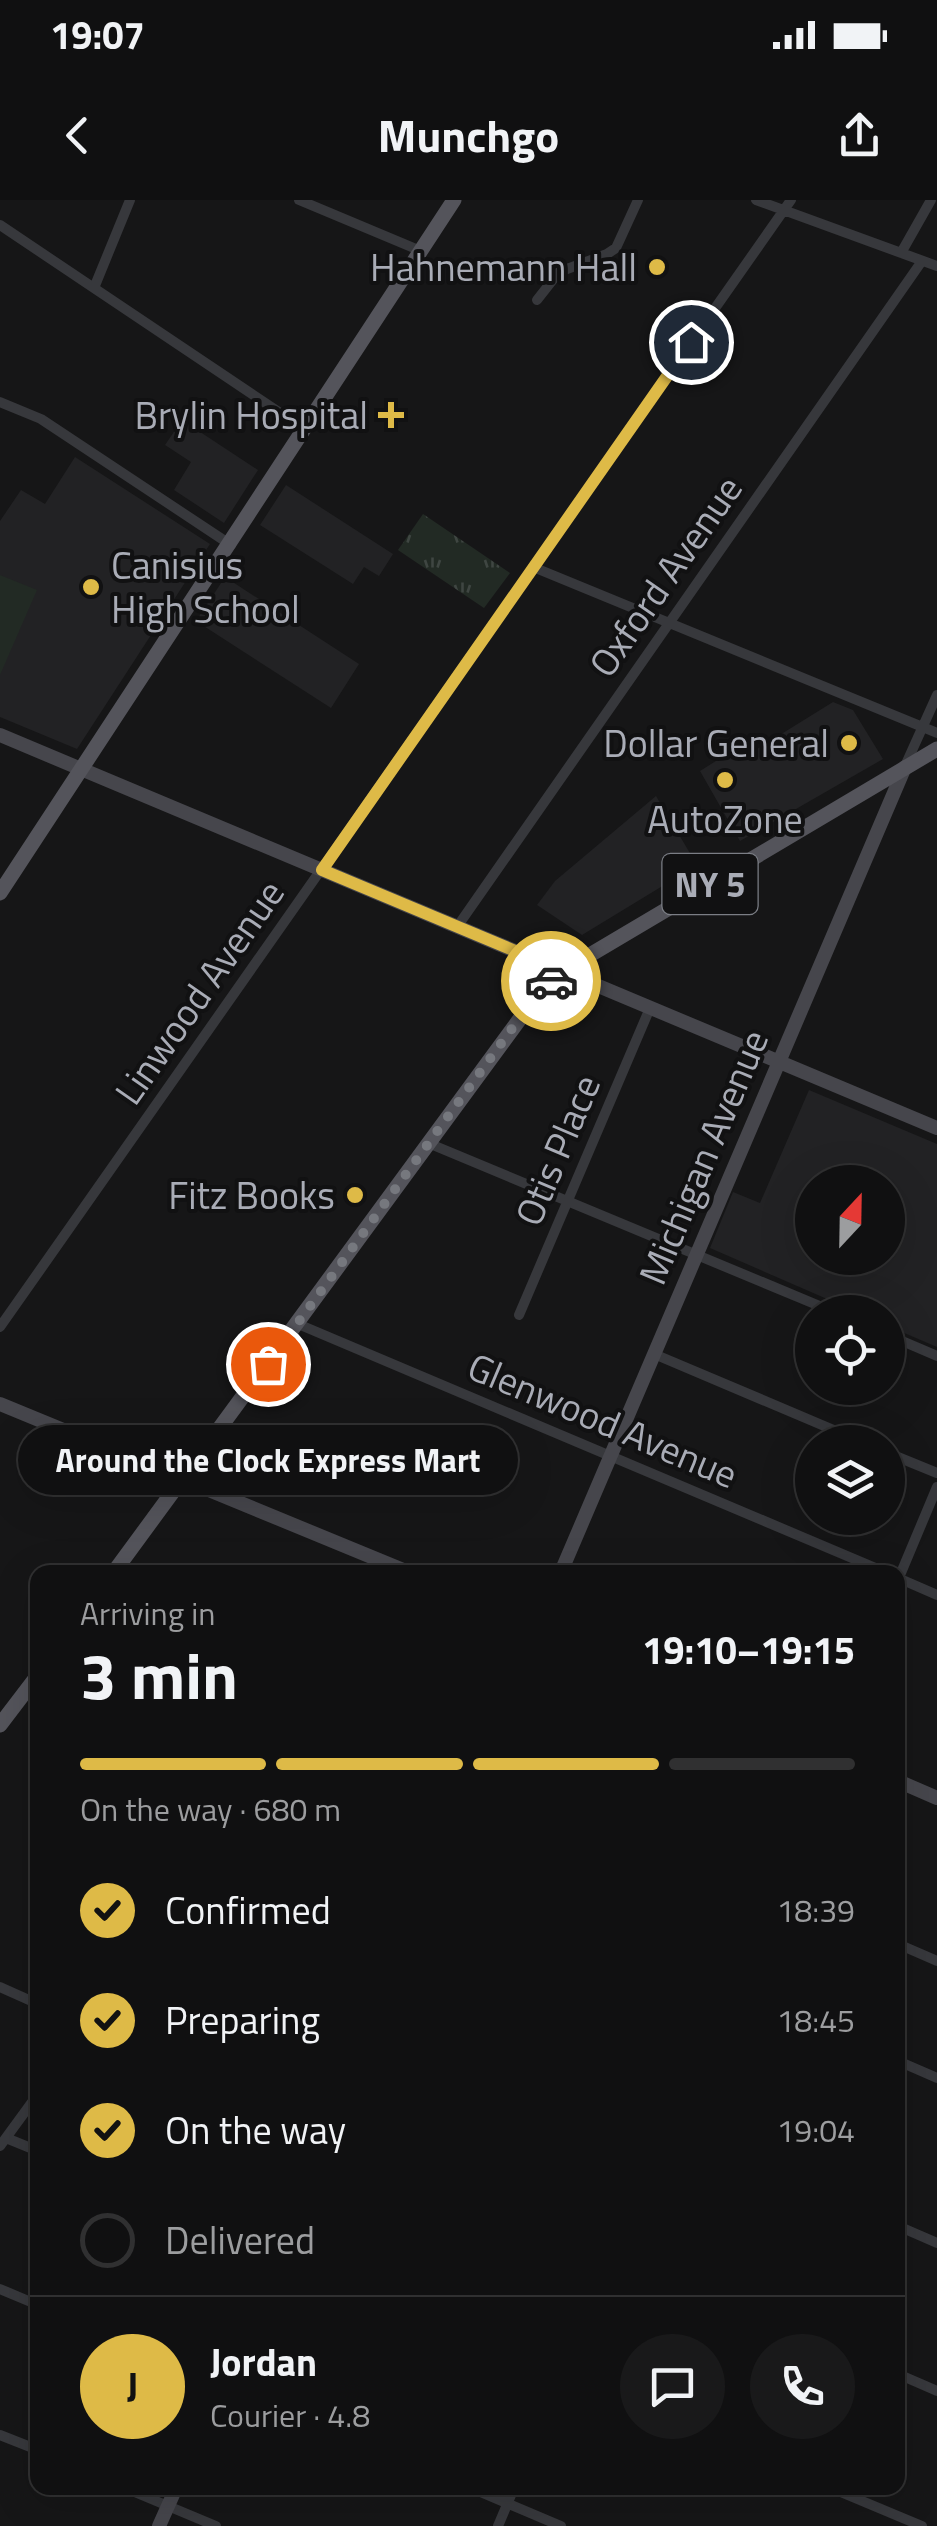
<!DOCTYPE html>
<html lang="en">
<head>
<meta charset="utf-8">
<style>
	:root { --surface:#101011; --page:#19191a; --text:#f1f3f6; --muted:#9c9d9f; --line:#303031; --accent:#deba47 }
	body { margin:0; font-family:"Titillium Web",sans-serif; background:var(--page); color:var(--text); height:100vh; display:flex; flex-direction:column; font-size:38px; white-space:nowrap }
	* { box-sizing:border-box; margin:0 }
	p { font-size:32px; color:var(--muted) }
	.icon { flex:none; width:55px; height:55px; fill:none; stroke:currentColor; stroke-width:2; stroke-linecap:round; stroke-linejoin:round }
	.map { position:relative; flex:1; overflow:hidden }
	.side { position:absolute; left:30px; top:1365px; width:875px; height:930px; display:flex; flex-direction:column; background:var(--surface); border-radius:20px; box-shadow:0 10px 40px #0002,0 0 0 2px var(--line) }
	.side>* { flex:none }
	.needle { width:65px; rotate:22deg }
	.buttons { position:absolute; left:795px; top:965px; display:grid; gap:20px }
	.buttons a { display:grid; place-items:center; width:110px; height:110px; border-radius:50%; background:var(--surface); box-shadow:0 10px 40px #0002,0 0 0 2px var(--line); font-size:50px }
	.pin { position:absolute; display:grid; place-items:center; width:85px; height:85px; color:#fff; margin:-42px; border:5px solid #fff; border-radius:50%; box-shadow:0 2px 10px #0007 }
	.courier { position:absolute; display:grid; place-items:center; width:100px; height:100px; margin:-50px; border:8px solid #deba47; border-radius:50%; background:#fff; color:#222; box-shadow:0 2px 12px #0007 }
	.bubble { position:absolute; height:70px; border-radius:35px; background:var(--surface); box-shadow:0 10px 40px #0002,0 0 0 2px var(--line); font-size:32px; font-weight:700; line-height:70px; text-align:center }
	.overview em { font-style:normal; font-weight:700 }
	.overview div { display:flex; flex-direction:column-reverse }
	.overview { display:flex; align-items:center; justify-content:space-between; height:170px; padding:0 50px }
	h1 { font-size:65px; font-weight:700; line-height:75px }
	.bar { display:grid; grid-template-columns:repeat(4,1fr); gap:15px 10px; align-content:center; height:120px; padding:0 50px }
	.bar i { height:12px; border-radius:8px; background:var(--line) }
	.bar .current { background:var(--accent) }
	.bar p { grid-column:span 4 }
	.line { display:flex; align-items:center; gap:25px; padding:0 50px; border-top:2px solid var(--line) }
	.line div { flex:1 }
	.round { display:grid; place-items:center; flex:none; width:105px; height:105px; border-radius:52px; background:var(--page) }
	ol { padding:0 50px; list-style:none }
	li { display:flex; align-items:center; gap:30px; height:110px }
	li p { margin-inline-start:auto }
	li .icon { padding:10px; border-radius:50%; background:var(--accent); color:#111; stroke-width:4 }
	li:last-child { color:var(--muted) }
	li i { width:55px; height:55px; border:5px solid var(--line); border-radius:50% }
	.status { display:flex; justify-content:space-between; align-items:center; height:70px; padding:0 50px; background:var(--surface); direction:ltr }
	.status svg { height:28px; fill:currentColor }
	header { display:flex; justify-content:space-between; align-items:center; height:130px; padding:0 50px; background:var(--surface); font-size:45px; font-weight:700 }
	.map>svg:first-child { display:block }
	.built { fill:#222224; fill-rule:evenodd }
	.green { fill:#222a24 }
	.park { fill:url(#park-tufts) }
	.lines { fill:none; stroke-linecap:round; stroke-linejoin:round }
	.street { stroke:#37383c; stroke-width:10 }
	.secondary { stroke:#46464c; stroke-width:14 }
	.primary { stroke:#54545b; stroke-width:15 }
	.done { stroke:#76787e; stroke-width:10; stroke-dasharray:0 18 }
	.route { stroke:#deba47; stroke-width:12 }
	.poi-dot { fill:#deba47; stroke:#111112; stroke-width:4 }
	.labels { text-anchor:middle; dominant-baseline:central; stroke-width:8; stroke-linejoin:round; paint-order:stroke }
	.shield { fill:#111112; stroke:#7b7e85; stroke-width:2.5 }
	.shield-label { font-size:35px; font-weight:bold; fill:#a9acb6 }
	.poi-label { font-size:38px; fill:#a9acb6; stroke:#111112; text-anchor:end }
	.street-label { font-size:38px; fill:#a9acb6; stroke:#111112 }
</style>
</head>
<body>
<div class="status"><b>19:07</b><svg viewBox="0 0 49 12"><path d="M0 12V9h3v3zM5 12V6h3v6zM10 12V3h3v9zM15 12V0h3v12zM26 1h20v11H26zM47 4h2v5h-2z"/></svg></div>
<header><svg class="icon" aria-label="back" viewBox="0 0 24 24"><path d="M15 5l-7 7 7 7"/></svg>Munchgo<svg class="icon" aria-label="share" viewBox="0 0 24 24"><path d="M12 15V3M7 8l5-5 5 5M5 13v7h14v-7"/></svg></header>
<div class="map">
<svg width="937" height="2326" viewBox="0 0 937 2326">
	<defs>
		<pattern id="park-tufts" width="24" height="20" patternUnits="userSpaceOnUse" patternTransform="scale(2.5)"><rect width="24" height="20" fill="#222a24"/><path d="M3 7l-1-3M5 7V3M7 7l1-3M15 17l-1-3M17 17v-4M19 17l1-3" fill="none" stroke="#3f4642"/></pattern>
	</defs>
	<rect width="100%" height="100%" fill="#161617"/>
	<path class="built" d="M 182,220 L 258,270 L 224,323 L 174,290 L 191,262 L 165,245 Z
		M 75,257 L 210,344 L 77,549 L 0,517 L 0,321 L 21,290 L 45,304 Z
		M 286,285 L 393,354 L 379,376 L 364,367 L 353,384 L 260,325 Z
		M 225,377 L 359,464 L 331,508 L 196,421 Z
		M 833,502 L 853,510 L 883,559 L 740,641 L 700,571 L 751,539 L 757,549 Z
		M 656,596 L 697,665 L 582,735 L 537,705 L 555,681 Z
		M 809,890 L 937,944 L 937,1147 L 888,1126 L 888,1112 L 857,1112 L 710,1048 L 733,992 L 760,1003 ZM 812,982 L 888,982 L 888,1058 L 812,1058 Z"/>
	<path class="green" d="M 0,375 L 37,390 L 0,475 Z"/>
	<path class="park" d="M 423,314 L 510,373 L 484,408 L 398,350 Z"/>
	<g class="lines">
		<path class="street" d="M 299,0 L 421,51
			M 756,0 L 937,66
			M 0,25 L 304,229
			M 901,53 L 931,0
			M 94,88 L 130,0
			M 537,100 L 559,72 L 607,54 L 616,48 L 638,0
			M 0,202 L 41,219 L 231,345
			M 533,367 L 937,533
			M 905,566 L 937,495
			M 457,727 L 922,61
			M 428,943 L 834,1112
			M 519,1115 L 650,808
			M 298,1124 L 885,1372
			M 0,1127 L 791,0
			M 888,1135 L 937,1156
			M 654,1154 L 862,1242
			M 888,1253 L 937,1273
			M 898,1378 L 937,1395
			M 898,1380 L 937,1287
			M 898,1744 L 937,1761
			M 0,1787 L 38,1804
			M 898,1861 L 937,1878
			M 6,1938 L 38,1951
			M 0,1946 L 38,1894
			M 898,2026 L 937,2043
			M 0,2089 L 38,2105
			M 898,2174 L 937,2191
			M 0,2235 L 38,2250
			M 125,2288 L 216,2326
			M 471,2288 L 561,2326
			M 831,2288 L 922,2326
			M 498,2326 L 514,2288"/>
		<path class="secondary" d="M 0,535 L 937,928
			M 0,1204 L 408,1372
			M 561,1372 L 905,567
			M 898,1581 L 937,1598
			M 159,2326 L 176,2288"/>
		<path class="primary" d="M 0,693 L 454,0
			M 114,1372 L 544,786 L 573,765 L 937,549
			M 0,1525 L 38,1475"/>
	</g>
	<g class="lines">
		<path class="done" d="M 268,1164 L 524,812 L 551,781"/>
		<path class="route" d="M 551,781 L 563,771 L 322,670 L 691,142"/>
	</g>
	<g class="poi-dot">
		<circle cx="657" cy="67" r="10"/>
		<path d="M386 200h10v10h10v10h-10v10h-10v-10h-10v-10h10z"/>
		<circle cx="91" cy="387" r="10"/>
		<circle cx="849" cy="543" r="10"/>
		<circle cx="725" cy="580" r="10"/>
		<circle cx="355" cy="995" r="10"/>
	</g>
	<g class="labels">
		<rect class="shield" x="662.5" y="654" width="95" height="60" rx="8"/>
		<g class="shield-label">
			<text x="710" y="684">NY 5</text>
		</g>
		<g class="poi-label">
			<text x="637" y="67">Hahnemann Hall</text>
			<text x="368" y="215">Brylin Hospital</text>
			<text x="111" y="365" text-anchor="start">Canisius<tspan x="111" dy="44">High School</tspan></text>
			<text x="829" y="543">Dollar General</text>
			<text x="725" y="619" text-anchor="middle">AutoZone</text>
			<text x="335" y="995">Fitz Books</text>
		</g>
		<g class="street-label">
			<text transform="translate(665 376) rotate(-55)">Oxford Avenue</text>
			<text transform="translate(199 792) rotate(-55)">Linwood Avenue</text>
			<text transform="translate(557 950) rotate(-67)">Otis Place</text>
			<text transform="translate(703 957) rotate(-67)">Michigan Avenue</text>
			<text transform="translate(603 1220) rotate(23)">Glenwood Avenue</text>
		</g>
	</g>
</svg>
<div class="buttons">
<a><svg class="needle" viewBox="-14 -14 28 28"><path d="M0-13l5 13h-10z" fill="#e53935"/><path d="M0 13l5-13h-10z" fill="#9c9d9f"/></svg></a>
<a><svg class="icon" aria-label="locate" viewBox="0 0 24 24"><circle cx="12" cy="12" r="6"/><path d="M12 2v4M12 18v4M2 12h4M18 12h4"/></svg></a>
<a><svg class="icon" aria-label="layers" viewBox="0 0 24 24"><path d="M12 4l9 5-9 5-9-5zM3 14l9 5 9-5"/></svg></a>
</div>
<div class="pin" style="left:268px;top:1164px;background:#ea580c"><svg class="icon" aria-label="bag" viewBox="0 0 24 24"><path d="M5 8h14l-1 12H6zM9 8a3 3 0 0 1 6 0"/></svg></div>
<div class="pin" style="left:691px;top:142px;background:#1f2937"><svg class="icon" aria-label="home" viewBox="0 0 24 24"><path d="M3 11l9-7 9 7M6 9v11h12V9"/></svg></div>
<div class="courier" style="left:551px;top:781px"><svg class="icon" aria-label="car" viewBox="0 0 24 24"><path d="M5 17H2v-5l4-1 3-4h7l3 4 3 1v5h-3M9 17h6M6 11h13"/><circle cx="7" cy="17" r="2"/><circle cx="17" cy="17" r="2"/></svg></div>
<div class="bubble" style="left:18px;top:1225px;width:500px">Around the Clock Express Mart</div>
<section class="side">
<div class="overview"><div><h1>3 min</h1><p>Arriving in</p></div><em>19:10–19:15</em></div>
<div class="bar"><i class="current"></i><i class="current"></i><i class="current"></i><i></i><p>On the way · 680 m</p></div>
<ol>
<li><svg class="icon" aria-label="check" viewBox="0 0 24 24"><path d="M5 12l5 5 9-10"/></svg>Confirmed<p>18:39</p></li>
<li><svg class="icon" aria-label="check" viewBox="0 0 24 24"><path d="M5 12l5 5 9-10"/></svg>Preparing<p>18:45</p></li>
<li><svg class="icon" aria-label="check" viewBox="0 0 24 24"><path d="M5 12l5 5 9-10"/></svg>On the way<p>19:04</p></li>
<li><i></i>Delivered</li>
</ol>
<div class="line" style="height:180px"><b class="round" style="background:var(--accent);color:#111">J</b><div><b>Jordan</b><p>Courier · 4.8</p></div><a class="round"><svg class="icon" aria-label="chat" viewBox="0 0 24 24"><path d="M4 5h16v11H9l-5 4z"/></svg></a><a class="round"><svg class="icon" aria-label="phone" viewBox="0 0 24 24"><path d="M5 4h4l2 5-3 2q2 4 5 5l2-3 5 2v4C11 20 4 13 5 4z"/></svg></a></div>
</section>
</div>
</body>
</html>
